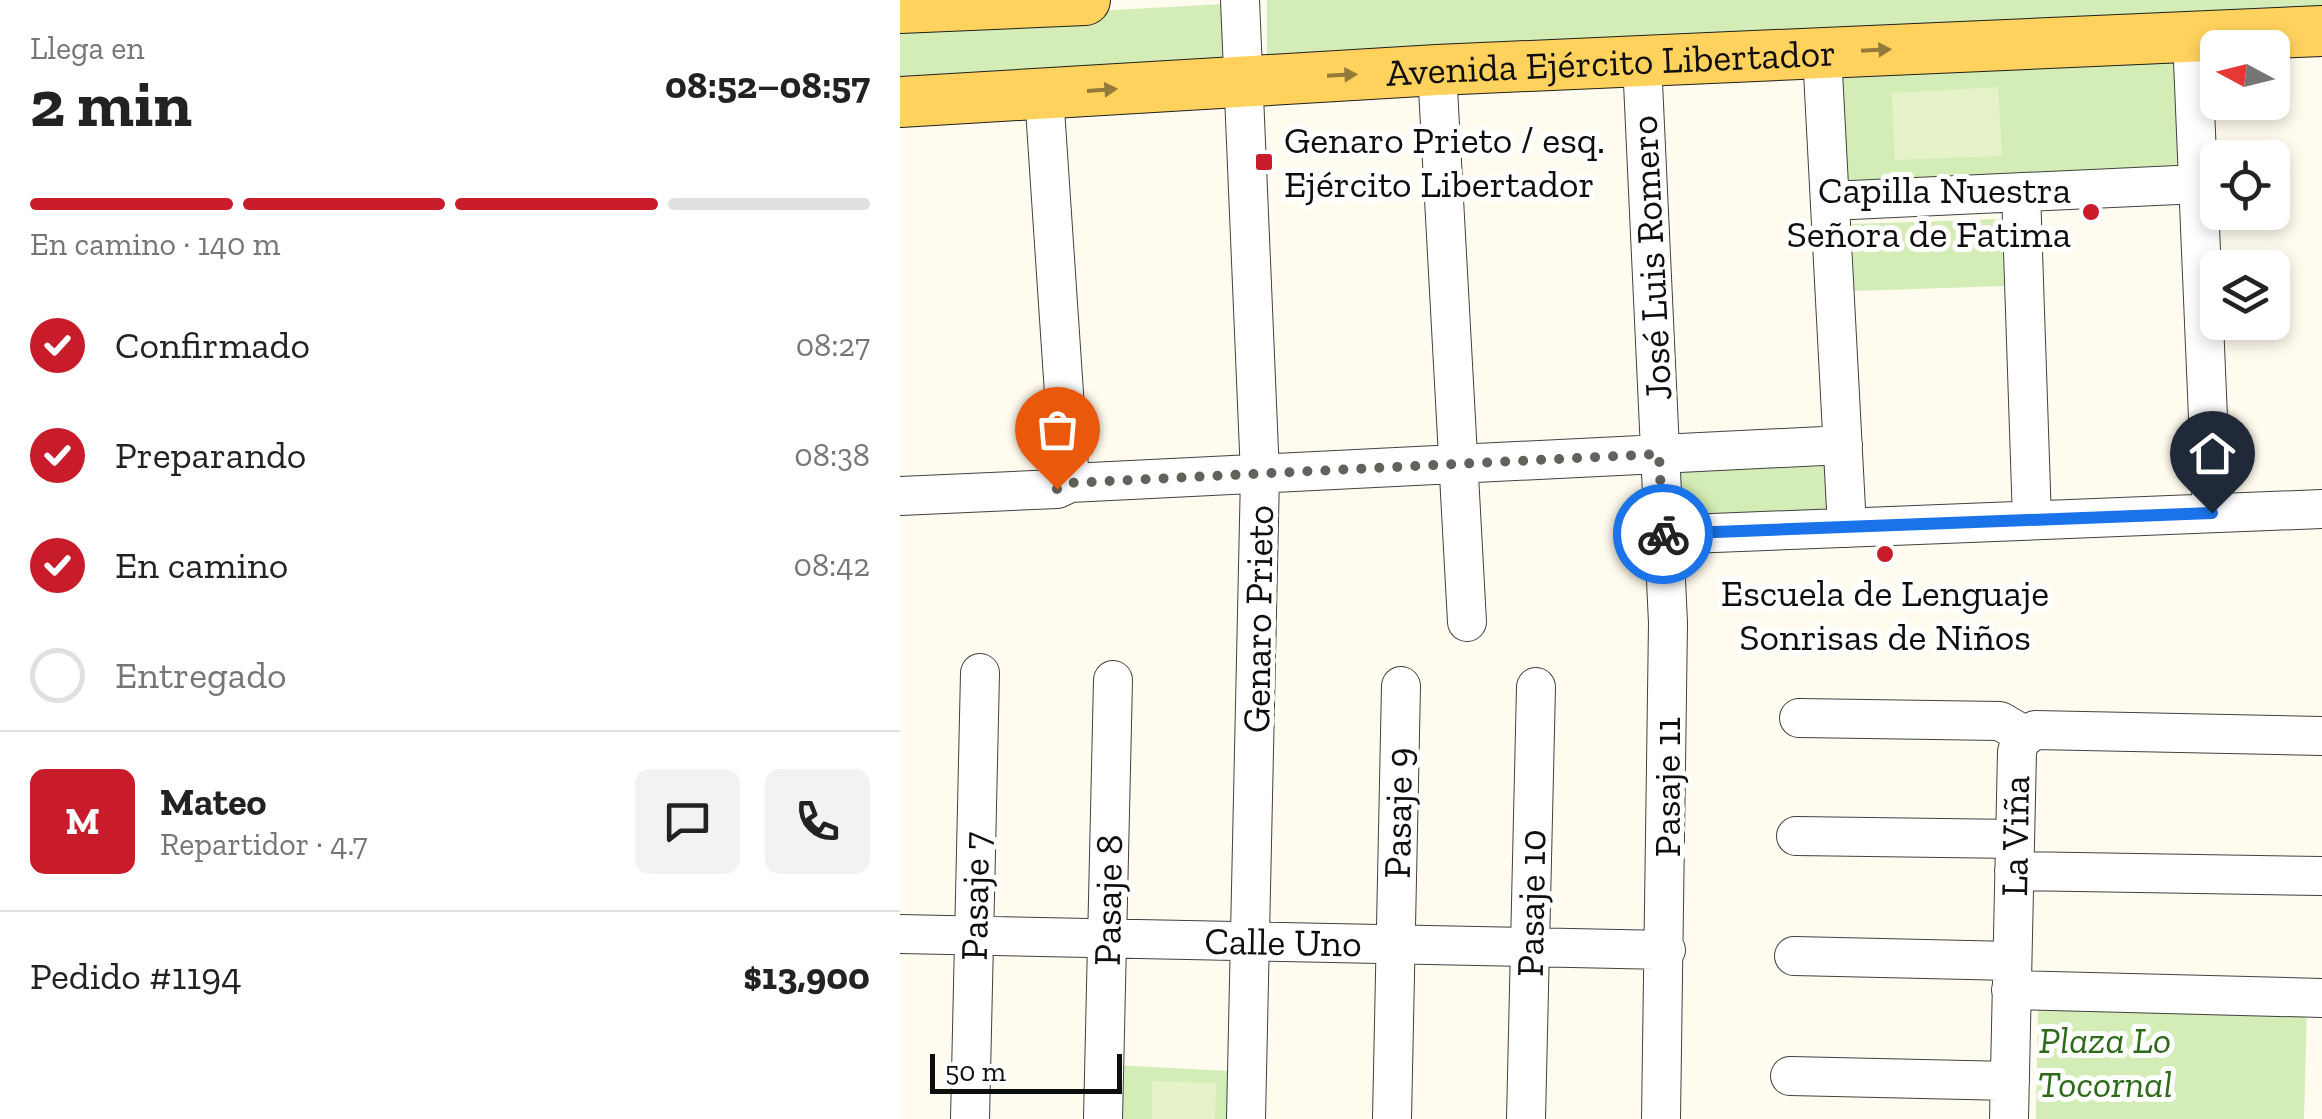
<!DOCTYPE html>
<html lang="es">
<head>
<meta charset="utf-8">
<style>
	:root { --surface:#fff; --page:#f2f2f2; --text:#222; --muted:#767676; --line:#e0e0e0; --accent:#c81c2b }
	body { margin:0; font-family:"Zilla Slab",serif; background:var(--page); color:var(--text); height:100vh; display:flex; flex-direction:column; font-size:38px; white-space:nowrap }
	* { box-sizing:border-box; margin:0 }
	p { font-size:32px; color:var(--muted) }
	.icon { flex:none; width:55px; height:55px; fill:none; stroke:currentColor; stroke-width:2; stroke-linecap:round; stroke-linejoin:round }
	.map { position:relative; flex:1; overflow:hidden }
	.panel { display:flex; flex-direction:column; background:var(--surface); width:900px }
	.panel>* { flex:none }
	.needle { width:65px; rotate:277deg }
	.controls { position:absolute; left:1300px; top:30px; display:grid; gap:20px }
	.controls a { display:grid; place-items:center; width:90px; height:90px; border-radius:15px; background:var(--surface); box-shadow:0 5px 15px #0003; font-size:50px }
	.scale { position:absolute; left:30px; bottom:25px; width:192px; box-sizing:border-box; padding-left:10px; border:5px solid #0e0e0e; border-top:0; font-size:28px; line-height:35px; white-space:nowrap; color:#0e0e0e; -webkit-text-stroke:8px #fff; paint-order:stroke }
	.pin { position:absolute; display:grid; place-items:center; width:85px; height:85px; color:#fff; margin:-102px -42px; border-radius:50% 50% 50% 0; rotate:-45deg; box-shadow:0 0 10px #0007 }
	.pin .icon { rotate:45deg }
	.courier { position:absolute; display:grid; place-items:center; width:100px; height:100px; margin:-50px; border:8px solid #1a73e8; border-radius:50%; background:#fff; color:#222; box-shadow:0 2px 12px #0007 }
	.summary em { font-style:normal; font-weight:700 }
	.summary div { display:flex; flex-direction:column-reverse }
	.summary { display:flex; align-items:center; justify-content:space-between; height:170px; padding:0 30px }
	h1 { font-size:65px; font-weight:700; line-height:75px }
	.bar { display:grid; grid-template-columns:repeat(4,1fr); gap:15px 10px; align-content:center; height:120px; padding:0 30px }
	.bar i { height:12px; border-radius:8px; background:var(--line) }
	.bar .active { background:var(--accent) }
	.bar p { grid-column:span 4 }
	.line { display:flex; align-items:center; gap:25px; padding:0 30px; border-top:2px solid var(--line) }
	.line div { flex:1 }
	.round { display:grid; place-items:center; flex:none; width:105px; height:105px; border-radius:15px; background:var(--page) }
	ol { padding:0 30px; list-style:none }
	li { display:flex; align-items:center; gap:30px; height:110px }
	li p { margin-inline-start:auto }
	li .icon { padding:10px; border-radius:50%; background:var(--accent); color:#fff; stroke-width:4 }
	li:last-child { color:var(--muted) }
	li i { width:55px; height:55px; border:5px solid var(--line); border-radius:50% }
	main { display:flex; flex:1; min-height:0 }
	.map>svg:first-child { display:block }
	.grass { fill:#d4ecb5 }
	.pitch { fill:#e6f3c8 }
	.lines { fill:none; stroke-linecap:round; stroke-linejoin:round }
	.minor-casing { stroke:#414141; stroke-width:40 }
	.major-casing { stroke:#1f1f1f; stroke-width:52 }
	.minor { stroke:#fff; stroke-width:38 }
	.major { stroke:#ffd25e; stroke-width:50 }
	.oneway { fill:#937a3a }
	.done { stroke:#62615c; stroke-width:10; stroke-dasharray:0 18 }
	.route { stroke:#1a73e8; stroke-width:12 }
	.poi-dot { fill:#c81c2b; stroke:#fff; stroke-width:4 }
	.labels { text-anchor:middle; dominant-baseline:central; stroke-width:10; stroke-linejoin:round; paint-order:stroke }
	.street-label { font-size:38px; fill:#0e0e0e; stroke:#fff }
	.poi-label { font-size:38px; fill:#0e0e0e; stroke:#fff; text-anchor:start }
	.park-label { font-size:38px; font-style:italic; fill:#2d6a19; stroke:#fff }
</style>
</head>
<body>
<main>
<section class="panel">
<div class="summary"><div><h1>2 min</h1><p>Llega en</p></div><em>08:52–08:57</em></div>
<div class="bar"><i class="active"></i><i class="active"></i><i class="active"></i><i></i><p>En camino · 140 m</p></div>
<ol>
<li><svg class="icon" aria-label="check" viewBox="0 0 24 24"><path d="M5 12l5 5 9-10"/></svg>Confirmado<p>08:27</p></li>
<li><svg class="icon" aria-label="check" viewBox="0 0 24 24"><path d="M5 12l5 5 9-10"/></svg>Preparando<p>08:38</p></li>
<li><svg class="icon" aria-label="check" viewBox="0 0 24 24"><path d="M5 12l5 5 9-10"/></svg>En camino<p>08:42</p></li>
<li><i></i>Entregado</li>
</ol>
<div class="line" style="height:180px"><b class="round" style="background:var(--accent);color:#fff">M</b><div><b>Mateo</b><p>Repartidor · 4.7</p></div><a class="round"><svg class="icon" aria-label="chat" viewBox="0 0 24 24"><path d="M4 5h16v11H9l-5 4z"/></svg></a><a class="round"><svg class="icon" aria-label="phone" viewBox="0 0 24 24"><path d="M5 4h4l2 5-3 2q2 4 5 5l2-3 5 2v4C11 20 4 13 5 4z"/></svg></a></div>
<div class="line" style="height:130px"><div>Pedido #1194</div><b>$13,900</b></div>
</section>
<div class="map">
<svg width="1422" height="1119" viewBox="0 0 1422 1119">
	<rect width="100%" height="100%" fill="#fffbee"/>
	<path class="grass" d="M 367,0 L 1422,0 L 1422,13 L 367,67 Z
		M 323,4 L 331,68 L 0,89 L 0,22 Z
		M 1277,61 L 1284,165 L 1276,177 L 947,185 L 938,81 L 954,66 Z
		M 1102,219 L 1104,286 L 954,291 L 952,224 Z
		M 926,466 L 934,515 L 773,521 L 778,472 Z
		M 1138,1002 L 1407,1007 L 1404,1119 L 1136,1119 Z
		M 214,1065 L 329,1071 L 328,1119 L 213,1119 Z"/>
	<path class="pitch" d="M 1098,87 L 1102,156 L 995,160 L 992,93 Z
		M 252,1081 L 316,1083 L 315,1119 L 252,1119 Z"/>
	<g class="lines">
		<g class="minor-casing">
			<path id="minor" d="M 340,0 L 360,475 L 346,1119
				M 1292,37 L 1312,513
				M 922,53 L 947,528
				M 742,61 L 768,623 L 761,1119
				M 537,70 L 567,622
				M 144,94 L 170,483
				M 1121,192 L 1132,520
				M 930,201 L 1299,184
				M 0,496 L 157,489 L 170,483 L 943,445
				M 763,535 L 1422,509
				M 899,718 L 1100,721 L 1124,735
				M 896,836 L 1115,839
				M 1114,871 L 1422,876
				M 0,934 L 766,950
				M 894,956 L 1112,961
				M 1111,990 L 1422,998
				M 890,1076 L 1110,1081
				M 70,1119 L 80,673
				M 203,1119 L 213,680
				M 492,1119 L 501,686
				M 626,1119 L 636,687
				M 1109,1119 L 1117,752 L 1120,740 L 1135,730 L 1422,736"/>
		</g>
		<g class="major-casing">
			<g id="major">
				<path d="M 0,8 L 185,0"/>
				<path id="s1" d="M 0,102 L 537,70 L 1422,31"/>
			</g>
		</g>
		<use href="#minor" class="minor"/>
		<use href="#major" class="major"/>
	</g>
	<defs><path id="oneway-solid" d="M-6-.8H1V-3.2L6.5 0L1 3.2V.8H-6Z" transform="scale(2.5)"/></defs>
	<g class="oneway">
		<use href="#oneway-solid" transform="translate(976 50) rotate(-3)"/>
		<use href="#oneway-solid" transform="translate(442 75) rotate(-3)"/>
		<use href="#oneway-solid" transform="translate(202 90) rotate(-4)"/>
	</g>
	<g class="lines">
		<path class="done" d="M 157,489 L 170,483 L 759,454 L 763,534"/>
		<path class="route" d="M 763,534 L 1312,513"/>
	</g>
	<g class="poi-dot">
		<rect x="354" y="152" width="20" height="20" rx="5"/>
		<circle cx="1191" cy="212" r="10"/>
		<circle cx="985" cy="554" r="10"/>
	</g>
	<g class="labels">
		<g class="street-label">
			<text stroke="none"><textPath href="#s1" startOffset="712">Avenida Ejército Libertador</textPath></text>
			<text transform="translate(751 258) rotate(-93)">José Luis Romero</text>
			<text transform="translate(358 619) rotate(-89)">Genaro Prieto</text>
			<text transform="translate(767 787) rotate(-90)">Pasaje 11</text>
			<text transform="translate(498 813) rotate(-89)">Pasaje 9</text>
			<text transform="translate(1115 836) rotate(-89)">La Viña</text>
			<text transform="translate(75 896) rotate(-89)">Pasaje 7</text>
			<text transform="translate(208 900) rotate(-89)">Pasaje 8</text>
			<text transform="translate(631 903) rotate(-89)">Pasaje 10</text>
			<text transform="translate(383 942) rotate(1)">Calle Uno</text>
		</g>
		<g class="poi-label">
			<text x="384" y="140">Genaro Prieto / esq.<tspan x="384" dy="44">Ejército Libertador</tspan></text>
			<text x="1171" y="190" text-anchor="end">Capilla Nuestra<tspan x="1171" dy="44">Señora de Fatima</tspan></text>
			<text x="985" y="593" text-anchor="middle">Escuela de Lenguaje<tspan x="985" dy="44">Sonrisas de Niños</tspan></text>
		</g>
		<g class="park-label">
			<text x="1205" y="1040">Plaza Lo<tspan x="1205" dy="44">Tocornal</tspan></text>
		</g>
	</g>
</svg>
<div class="controls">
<a><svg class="needle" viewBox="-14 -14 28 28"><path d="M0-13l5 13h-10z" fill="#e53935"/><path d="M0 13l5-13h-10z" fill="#767676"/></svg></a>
<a><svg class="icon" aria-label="locate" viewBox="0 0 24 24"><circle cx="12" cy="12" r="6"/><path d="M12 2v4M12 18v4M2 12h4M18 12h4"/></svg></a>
<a><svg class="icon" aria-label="layers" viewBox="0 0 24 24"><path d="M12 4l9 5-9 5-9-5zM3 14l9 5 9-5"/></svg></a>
</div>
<div class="scale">50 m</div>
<div class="pin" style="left:157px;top:489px;background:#ea580c"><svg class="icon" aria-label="bag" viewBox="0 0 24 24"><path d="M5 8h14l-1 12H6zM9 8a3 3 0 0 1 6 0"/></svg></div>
<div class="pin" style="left:1312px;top:513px;background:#1f2937"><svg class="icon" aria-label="home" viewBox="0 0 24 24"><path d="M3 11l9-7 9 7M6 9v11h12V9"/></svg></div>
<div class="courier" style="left:763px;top:534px"><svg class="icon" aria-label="bike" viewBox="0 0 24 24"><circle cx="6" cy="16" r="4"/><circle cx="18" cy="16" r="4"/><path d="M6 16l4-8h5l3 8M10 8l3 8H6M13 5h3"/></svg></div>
</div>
</main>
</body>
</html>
